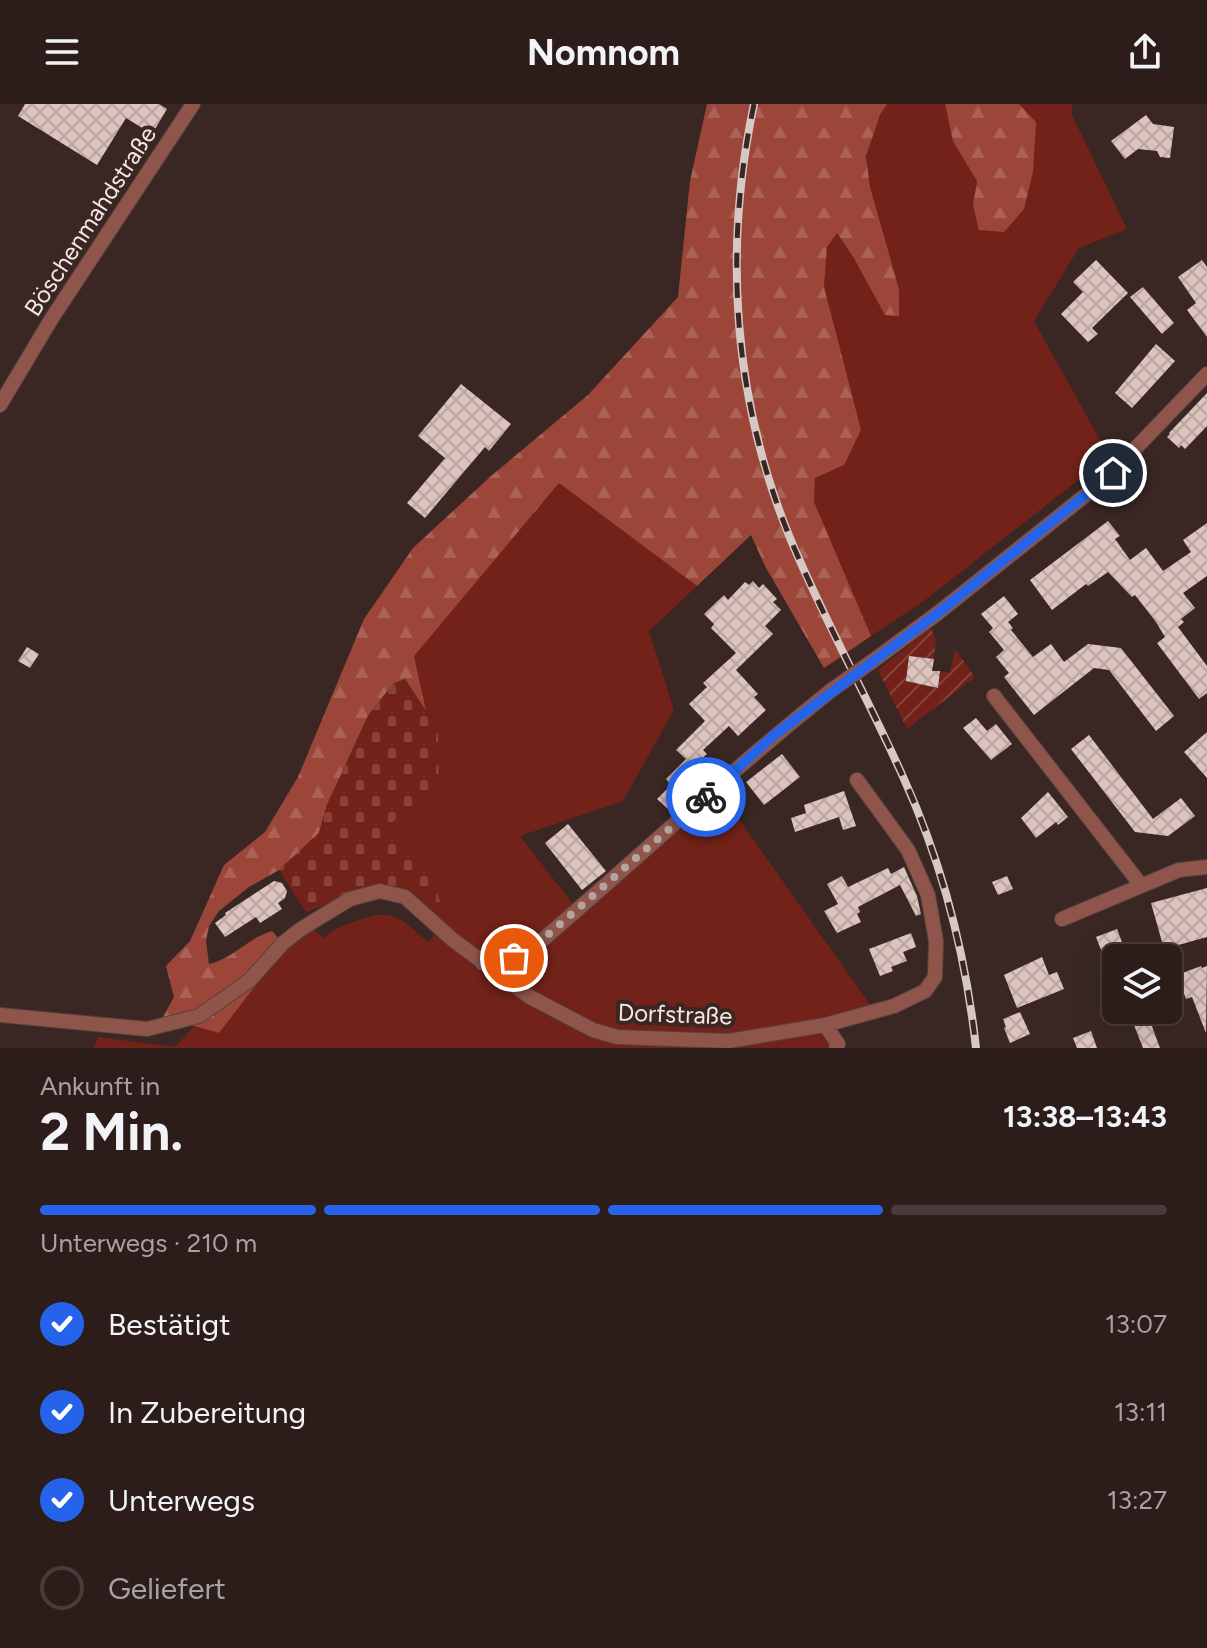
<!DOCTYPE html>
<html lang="de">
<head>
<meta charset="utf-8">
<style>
	:root { --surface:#2c1d1a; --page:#382a27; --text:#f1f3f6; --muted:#a6a2a2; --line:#483b39; --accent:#2563eb }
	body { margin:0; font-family:Figtree,sans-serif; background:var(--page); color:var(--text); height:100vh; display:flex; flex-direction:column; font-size:30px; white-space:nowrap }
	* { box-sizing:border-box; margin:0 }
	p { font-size:26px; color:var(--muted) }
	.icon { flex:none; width:44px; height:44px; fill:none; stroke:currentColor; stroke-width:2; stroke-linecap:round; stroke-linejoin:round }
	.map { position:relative; height:944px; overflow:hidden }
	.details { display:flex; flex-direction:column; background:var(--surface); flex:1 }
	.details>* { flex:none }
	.tools { position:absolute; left:1102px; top:840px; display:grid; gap:16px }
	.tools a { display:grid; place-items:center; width:80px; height:80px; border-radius:12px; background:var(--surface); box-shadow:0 8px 32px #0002,0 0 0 2px var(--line); font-size:40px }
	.pin { position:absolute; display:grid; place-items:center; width:68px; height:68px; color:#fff; margin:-34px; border:4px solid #fff; border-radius:50%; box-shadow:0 2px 8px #0007 }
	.courier { position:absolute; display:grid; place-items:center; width:80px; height:80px; margin:-40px; border:6px solid #2563eb; border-radius:50%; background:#fff; color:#222; box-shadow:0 2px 10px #0007 }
	.summary em { font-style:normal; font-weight:700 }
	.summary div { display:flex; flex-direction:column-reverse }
	.summary { display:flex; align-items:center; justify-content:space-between; height:136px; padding:0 40px }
	h1 { font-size:52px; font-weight:700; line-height:60px }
	.bar { display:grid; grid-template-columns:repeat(4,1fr); gap:12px 8px; align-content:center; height:96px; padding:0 40px }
	.bar i { height:10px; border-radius:6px; background:var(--line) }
	.bar .selected { background:var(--accent) }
	.bar p { grid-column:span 4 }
	ol { padding:0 40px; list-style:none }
	li { display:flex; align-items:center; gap:24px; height:88px }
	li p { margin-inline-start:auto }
	li .icon { padding:8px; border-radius:50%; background:var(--accent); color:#fff; stroke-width:4 }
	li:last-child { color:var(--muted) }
	li i { width:44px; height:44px; border:4px solid var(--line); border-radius:50% }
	header { display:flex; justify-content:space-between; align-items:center; height:104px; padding:0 40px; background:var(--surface); font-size:36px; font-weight:700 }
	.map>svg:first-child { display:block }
	.grass { fill:#722219 }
	.forest { fill:url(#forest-firs) }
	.cemetery { fill:url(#cemetery-stones) }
	.garden { fill:url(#garden-furrows) }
	.building { fill:url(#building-cross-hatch) }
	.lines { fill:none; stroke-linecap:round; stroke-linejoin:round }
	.minor-casing { stroke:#54423e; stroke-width:16 }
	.minor { stroke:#8f554b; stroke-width:14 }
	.rail-casing { stroke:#d6c8c5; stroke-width:8 }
	.rail { stroke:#3a2723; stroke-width:5; stroke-dasharray:15; stroke-linecap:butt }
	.minor-bridge-casing { stroke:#54423e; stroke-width:16; stroke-linecap:butt }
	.minor-bridge { stroke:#8f554b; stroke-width:14 }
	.done { stroke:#b3a4a0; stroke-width:8; stroke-dasharray:0 14.4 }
	.route { stroke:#2563eb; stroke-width:10 }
	.labels { text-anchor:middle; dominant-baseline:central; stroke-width:8; stroke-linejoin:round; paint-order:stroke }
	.street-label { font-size:24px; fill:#f4e7e4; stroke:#3a2723 }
</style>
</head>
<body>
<header><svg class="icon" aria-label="menu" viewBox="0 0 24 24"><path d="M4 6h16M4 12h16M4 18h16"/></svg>Nomnom<svg class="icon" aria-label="share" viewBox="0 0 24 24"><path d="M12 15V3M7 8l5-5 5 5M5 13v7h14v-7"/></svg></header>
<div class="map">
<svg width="1207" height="944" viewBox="0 0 1207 944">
	<defs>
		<pattern id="forest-firs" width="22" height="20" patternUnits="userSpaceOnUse" patternTransform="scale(2)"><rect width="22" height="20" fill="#9b4639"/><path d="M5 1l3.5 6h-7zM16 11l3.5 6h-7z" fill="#aa6156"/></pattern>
		<pattern id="cemetery-stones" width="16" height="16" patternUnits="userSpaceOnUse" patternTransform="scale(2)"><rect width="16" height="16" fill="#722219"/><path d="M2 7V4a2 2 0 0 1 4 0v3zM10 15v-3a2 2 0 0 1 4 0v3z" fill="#87423a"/></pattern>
		<pattern id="garden-furrows" width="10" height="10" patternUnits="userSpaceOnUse" patternTransform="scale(2)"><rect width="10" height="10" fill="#722219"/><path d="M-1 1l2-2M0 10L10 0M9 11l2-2" fill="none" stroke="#87423a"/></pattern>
		<pattern id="building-cross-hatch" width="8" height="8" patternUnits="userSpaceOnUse" patternTransform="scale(2)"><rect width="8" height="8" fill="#ddc3be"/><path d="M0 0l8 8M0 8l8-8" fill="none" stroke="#b8a4a0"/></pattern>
	</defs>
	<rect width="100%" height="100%" fill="#3a2723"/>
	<path class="grass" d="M 887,0 L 945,0 L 954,37 L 977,77 L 973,101 L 1036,18 L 1019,0 L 1073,0 L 1071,9 L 1127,125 L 1079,144 L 1034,217 L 1109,352 L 924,497 L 871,532 L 814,399 L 815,374 L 844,361 L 833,222 L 824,183 L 827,142 L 837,129 L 855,156 L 899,185 C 891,153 863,80 867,52 C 869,35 878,14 887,0 Z
		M 559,379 L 697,482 L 649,527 L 674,606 L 623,697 L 520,732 L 579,808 L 719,687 L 873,905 L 827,919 L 835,944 L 93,944 L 98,933 L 175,943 L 194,922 L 219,929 L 283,839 L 315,826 L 324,834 C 335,823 345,821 359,816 C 394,804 401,815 428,838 L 436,829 L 393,716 L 438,625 L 426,607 L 413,552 Z"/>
	<path class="forest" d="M 707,0 L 887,0 L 880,11 L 866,52 L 870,83 L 899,185 L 899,212 L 885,211 L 855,156 L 837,129 L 827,143 L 824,183 L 861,326 L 844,361 L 815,374 L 814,398 L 871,532 L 824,564 L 765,462 L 751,431 L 697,482 L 559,379 L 414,552 L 426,607 L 405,575 L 393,580 L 368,612 L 327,701 L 319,729 L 279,766 L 249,783 L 219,807 L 209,822 L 206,837 L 209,860 C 233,855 246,835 272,827 L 283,839 L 265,869 L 219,929 L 163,913 L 174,893 L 166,862 L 190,837 L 224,761 L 265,728 L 298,673 L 364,515 L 413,444 L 491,372 L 588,291 L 678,193 L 690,77 Z
		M 945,0 L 1019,0 L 1036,18 L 1033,68 L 1024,105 L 1004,128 L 979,126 L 973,101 L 977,77 L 953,37 Z"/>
	<path class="cemetery" d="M 405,575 L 438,625 L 439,688 L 393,717 L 432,771 L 450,832 L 407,791 L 349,793 L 306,808 L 279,766 L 319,729 L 327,701 L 368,612 L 393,580 Z"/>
	<path class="garden" d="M 931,524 L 936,535 L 934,555 L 909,552 L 906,577 L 938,584 L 940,567 L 950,569 L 955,545 L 975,573 L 907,625 L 878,566 Z"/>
	<path class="building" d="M 25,0 L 159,0 L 167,5 L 152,30 L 126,14 L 97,61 L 18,12 Z
		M 1146,11 L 1153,20 L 1174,23 L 1170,54 L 1160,53 L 1157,47 L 1138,45 L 1125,55 L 1111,37 Z
		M 1096,156 L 1128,189 L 1092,224 L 1098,230 L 1088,238 L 1061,210 L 1083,188 L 1073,178 Z
		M 1202,156 L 1207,163 L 1207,233 L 1187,206 L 1196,199 L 1178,173 Z
		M 1143,183 L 1174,219 L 1162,230 L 1130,193 Z
		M 1156,240 L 1175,257 L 1132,304 L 1115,289 Z
		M 461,280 L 511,320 L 489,347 L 485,343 L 425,414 L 407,399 L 445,354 L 418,332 Z
		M 1207,289 L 1207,322 L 1185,345 L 1181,341 L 1179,344 L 1167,333 L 1170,330 L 1169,329 Z
		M 1108,417 L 1120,432 L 1115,435 L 1130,456 L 1146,444 L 1163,467 L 1191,448 L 1183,436 L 1207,419 L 1207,472 L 1183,489 L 1195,504 L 1181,515 L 1184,518 L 1178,523 L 1207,562 L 1207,589 L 1199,595 L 1157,539 L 1165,533 L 1156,518 L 1135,491 L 1132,493 L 1108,468 L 1088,482 L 1086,480 L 1052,506 L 1030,476 Z
		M 753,477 L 759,484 L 763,480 L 777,495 L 773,498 L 781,506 L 765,522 L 773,530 L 736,566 L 758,590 L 754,593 L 766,606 L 738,632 L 729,622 L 703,646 L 707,650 L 700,656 L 709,665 L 669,706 L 657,695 L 671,681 L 666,675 L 686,655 L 676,646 L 705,617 L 689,600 L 707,583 L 703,579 L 736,549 L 711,524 L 714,520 L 704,510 L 724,491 L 728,496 L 745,478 L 749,481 Z
		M 1004,492 L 1018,510 L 1008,518 L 1013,524 L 1011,526 L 1033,553 L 1051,540 L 1064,558 L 1088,540 L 1121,544 L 1174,612 L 1156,627 L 1109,566 L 1094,564 L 1034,611 L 1004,573 L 1009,569 L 996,553 L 1004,546 L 989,528 L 993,524 L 981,510 Z
		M 27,543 L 39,550 L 30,564 L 18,557 Z
		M 909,552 L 934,555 L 932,567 L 940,567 L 938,584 L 906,577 Z
		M 976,614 L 987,627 L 996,620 L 1012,640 L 991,656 L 963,624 Z
		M 1207,628 L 1207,674 L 1184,648 Z
		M 1089,631 L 1153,715 L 1181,694 L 1195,712 L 1168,732 L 1135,728 L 1071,645 Z
		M 782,650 L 800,673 L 764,701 L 746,678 Z
		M 844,687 L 856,722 L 843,726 L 839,713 L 795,728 L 791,714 L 806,709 L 804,701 Z
		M 1048,688 L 1068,713 L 1058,721 L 1056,718 L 1036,734 L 1021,714 Z
		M 568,720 L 606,767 L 582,786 L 545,739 Z
		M 904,763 L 917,792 L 921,810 L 916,812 L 900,781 L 858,803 L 860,808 L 857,810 L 861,818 L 837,829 L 824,807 L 838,800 L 827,780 L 842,772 L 848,783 L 888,764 L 891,770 Z
		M 1007,772 L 1013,785 L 998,791 L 992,778 Z
		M 274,777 L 282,779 L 287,787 L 285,794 L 278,799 L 282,805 L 260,819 L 256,813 L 225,833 L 215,819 L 226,811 L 225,809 Z
		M 1207,784 L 1207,833 L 1164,845 L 1151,799 Z
		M 1117,825 L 1128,854 L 1116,854 L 1115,923 L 1100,886 L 1114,880 L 1096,833 Z
		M 911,829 L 916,843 L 903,848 L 907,857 L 891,863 L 893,867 L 880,872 L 869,845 Z
		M 1042,853 L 1049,871 L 1057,868 L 1064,885 L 1017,904 L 1004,871 Z
		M 1201,862 L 1202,864 L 1207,862 L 1206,929 L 1192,893 L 1186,895 L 1177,871 Z
		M 1128,906 L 1146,906 L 1160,944 L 1143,944 Z
		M 1020,908 L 1030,930 L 1010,939 L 1004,924 L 1006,923 L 1003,915 Z
		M 1091,927 L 1097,944 L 1077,944 L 1073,934 Z"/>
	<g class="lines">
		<g class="minor-casing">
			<path id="minor" d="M 0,301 L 52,214 L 193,0
				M 870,559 L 938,509 L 1107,374 L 1207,270
				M 994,592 L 1141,781
				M 1062,815 L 1179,766 L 1207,763
				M 482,859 L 514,854 L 527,849 C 630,762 727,669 833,585
				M 0,911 L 147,925 L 199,912 L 250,876 L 283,839 L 301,825 L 350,795 L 380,787 L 405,793 L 453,836 L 530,893 L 593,926 L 617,933 L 729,937 L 825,921 L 894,902 L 925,887 L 935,873 L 936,837 L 928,791 L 908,746 L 857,676
				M 825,921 L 838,940 L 836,944"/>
		</g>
		<use href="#minor" class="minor"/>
		<g class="rail-casing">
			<path id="rail" d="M 754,0 C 723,146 733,295 790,434 C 824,516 868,594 904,675 C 942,759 966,853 976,944"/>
		</g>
		<use href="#rail" class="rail"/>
		<g class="minor-bridge-casing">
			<path id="minor-bridge" d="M 833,585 L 870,559"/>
		</g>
		<use href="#minor-bridge" class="minor-bridge"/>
	</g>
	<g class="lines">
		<path class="done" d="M 514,854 L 527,849 L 706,693"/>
		<path class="route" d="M 706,693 L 773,632 L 938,509 L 1113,369"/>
	</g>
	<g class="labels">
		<g class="street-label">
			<text transform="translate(90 117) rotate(-57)">Böschenmahdstraße</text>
			<text transform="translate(675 910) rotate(2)">Dorfstraße</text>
		</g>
	</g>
</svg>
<div class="tools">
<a><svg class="icon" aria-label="layers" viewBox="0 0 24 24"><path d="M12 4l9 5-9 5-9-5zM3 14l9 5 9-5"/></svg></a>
</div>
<div class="pin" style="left:514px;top:854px;background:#ea580c"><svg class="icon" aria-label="bag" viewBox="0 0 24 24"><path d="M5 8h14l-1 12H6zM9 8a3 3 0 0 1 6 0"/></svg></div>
<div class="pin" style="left:1113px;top:369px;background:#1f2937"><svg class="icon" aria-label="home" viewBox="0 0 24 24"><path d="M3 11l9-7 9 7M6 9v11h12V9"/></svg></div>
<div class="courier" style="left:706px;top:693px"><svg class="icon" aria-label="bike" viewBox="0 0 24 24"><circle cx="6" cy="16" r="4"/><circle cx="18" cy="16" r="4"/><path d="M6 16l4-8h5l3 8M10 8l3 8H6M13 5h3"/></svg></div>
</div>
<section class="details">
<div class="summary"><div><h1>2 Min.</h1><p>Ankunft in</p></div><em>13:38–13:43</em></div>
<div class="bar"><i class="selected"></i><i class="selected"></i><i class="selected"></i><i></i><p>Unterwegs · 210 m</p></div>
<ol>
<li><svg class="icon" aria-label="check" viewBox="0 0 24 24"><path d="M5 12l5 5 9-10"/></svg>Bestätigt<p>13:07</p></li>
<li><svg class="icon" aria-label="check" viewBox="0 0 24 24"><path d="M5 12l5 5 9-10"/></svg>In Zubereitung<p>13:11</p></li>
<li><svg class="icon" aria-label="check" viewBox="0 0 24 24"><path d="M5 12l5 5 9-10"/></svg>Unterwegs<p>13:27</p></li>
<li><i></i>Geliefert</li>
</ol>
</section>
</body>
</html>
